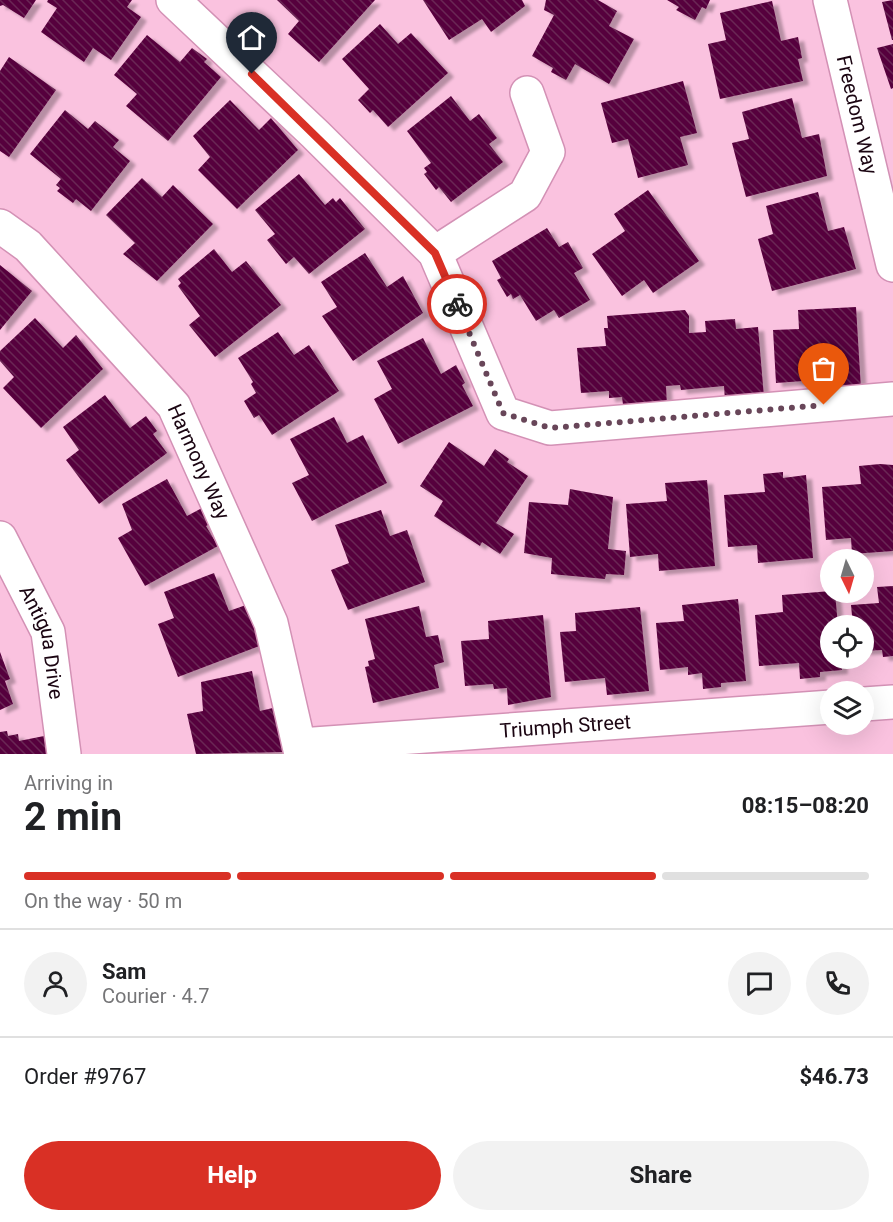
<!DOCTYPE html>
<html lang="en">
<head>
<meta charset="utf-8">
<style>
	:root { --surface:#fff; --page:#f2f2f2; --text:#202124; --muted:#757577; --line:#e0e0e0; --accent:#d93025 }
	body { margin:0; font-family:Roboto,sans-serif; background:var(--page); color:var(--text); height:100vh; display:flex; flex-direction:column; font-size:22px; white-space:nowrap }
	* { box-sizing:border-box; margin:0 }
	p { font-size:20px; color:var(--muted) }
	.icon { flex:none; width:33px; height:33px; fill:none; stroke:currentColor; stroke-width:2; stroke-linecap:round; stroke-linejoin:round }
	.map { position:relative; height:754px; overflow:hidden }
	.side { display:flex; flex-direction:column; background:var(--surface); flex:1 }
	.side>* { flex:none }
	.needle { width:39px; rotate:175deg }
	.fabs { position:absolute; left:820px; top:549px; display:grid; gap:12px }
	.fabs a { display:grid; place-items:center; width:54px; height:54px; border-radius:50%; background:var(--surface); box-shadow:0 6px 24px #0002; font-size:30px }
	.pin { position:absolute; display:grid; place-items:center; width:51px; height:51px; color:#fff; margin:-62px -26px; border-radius:50% 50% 50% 0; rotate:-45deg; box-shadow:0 0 6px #0007 }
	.pin .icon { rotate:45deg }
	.courier { position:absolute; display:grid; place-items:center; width:60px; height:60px; margin:-30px; border:4px solid #d93025; border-radius:50%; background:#fff; color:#222; box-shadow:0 2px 8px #0007 }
	.overview em { font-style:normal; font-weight:700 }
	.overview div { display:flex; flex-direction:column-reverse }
	.overview { display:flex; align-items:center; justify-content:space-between; height:102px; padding:0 24px }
	h1 { font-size:39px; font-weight:700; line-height:45px }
	.bar { display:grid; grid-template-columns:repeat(4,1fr); gap:9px 6px; align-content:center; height:72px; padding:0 24px }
	.bar i { height:8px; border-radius:4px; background:var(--line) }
	.bar .selected { background:var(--accent) }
	.bar p { grid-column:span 4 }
	.line { display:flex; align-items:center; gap:15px; padding:0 24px; border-top:2px solid var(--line) }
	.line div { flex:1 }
	.round { display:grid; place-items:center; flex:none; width:63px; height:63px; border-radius:32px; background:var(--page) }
	.button { display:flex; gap:12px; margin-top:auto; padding:12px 24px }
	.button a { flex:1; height:69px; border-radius:36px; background:var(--accent); color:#fff; font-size:24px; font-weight:700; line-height:69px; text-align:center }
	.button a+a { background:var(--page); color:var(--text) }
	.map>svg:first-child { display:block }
	.building { fill:url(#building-back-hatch); filter:url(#shadow) }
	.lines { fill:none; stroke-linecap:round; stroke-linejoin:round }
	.minor-casing { stroke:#d391b5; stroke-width:36 }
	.minor { stroke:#fff; stroke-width:33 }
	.done { stroke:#684659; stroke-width:6; stroke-dasharray:0 10.8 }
	.route { stroke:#d93025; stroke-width:8 }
	.labels { text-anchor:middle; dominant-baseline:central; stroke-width:6; stroke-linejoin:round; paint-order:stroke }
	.street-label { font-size:20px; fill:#1a0411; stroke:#fac2df }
</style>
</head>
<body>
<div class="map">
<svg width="893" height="754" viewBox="0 0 893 754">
	<defs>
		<pattern id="building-back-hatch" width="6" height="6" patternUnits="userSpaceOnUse" patternTransform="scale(1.5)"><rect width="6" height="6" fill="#56043c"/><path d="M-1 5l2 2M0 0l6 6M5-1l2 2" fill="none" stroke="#6a2755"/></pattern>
		<filter id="shadow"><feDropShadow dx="6" dy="4" stdDeviation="1.5" flood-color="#0004"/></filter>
	</defs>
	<rect width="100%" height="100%" fill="#fac2df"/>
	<path class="building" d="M 0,0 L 36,0 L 24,18 L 3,5 L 0,6 Z
		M 48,0 L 132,0 L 127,7 L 141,17 L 111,60 L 93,48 L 84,62 L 41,32 L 57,8 L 47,2 Z
		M 277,0 L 375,0 L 319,62 L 288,34 L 299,21 Z
		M 423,0 L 522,0 L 525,6 L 491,32 L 482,19 L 449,40 Z
		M 546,0 L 598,0 L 617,11 L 609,26 L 634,39 L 609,84 L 575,64 L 566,80 L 551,72 L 553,68 L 532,56 L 554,15 L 544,10 Z
		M 667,0 L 710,0 L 706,9 L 702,7 L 695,20 L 676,10 L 679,7 Z
		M 893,0 L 893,40 L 892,40 L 882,2 Z
		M 772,1 L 781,41 L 798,37 L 802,58 L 798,59 L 803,81 L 720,99 L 708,44 L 726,40 L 720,13 Z
		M 380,24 L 398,44 L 411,33 L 448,73 L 388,127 L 373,110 L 370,113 L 358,100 L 369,89 L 342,59 Z
		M 147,35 L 180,62 L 192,48 L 207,59 L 204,62 L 221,77 L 168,141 L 126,106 L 137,94 L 114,75 Z
		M 893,44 L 893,88 L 891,89 L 877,48 Z
		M 9,57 L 56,90 L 9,157 L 0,151 L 0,71 Z
		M 683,81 L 697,133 L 680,137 L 688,165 L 638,178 L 628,139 L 612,143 L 601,103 Z
		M 451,96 L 470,121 L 479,114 L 497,138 L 489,144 L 503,162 L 451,202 L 439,187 L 436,190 L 424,174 L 427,172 L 424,168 L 431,163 L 407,131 Z
		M 792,98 L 802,138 L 819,134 L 827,176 L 746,197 L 732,143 L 749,139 L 742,112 Z
		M 230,100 L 259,130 L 271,118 L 298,150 L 237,209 L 198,170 L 210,157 L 193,136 Z
		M 65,110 L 88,129 L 95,121 L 119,140 L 113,147 L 130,161 L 91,211 L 76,199 L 73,203 L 57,191 L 60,188 L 56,185 L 61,179 L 30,154 Z
		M 299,174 L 325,205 L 333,198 L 336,202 L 340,198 L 365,229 L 309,274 L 294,257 L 286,264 L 267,240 L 275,234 L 255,210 Z
		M 142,178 L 162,197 L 173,185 L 213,224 L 157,281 L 123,254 L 135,243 L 106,215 Z
		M 648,190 L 699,261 L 653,293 L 644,280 L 622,296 L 592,254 L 625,231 L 614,214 Z
		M 818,192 L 828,231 L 844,227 L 856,269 L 772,291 L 758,239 L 773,234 L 766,206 Z
		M 547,228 L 559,247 L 568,242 L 583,268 L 574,273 L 590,300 L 559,318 L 554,310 L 536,321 L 520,295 L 513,299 L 511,294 L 507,297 L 497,280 L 501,278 L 492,261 Z
		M 214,249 L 232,272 L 246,261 L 281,305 L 215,357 L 189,325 L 200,316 L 178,286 L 181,283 L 178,279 Z
		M 365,253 L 387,287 L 403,276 L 423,313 L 353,361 L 322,316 L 337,307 L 321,282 Z
		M 0,265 L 32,291 L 0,330 Z
		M 856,307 L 861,389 L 818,397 L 817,380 L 776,383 L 773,330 L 799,329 L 798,310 Z
		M 685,310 L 689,316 L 689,333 L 706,332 L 705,321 L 735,319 L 736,329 L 758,327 L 764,397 L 725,401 L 724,386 L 681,390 L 680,385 L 666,386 L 667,406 L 624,412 L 622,397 L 609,398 L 609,391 L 581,393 L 577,348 L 606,346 L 604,328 L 608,328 L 607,316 Z
		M 35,318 L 63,348 L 76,335 L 103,369 L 41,428 L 3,388 L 14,377 L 0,361 L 0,351 Z
		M 278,332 L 294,355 L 309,345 L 339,391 L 272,435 L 259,415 L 254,418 L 244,401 L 256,393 L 251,384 L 253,382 L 238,358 Z
		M 423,338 L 441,374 L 456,365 L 465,383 L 462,385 L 473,406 L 398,444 L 374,399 L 392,389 L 377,361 Z
		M 105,395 L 130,428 L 146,416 L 157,431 L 153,434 L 167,453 L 99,504 L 66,460 L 79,450 L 63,427 Z
		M 334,417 L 347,443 L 363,435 L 387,483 L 312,521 L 292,483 L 309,475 L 290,439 Z
		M 449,442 L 484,466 L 495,449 L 509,459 L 507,462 L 528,476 L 496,523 L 514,534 L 500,554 L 482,542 L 480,546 L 434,516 L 443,501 L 420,486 Z
		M 880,464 L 893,465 L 893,551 L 852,554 L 851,538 L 826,540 L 822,487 L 861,484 L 859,466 Z
		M 783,472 L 783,478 L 806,475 L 813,558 L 758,563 L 757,545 L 728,547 L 724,495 L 765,492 L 763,474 Z
		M 167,479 L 187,516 L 202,508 L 210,524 L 206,526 L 218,546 L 145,586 L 118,538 L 132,530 L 122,504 Z
		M 707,480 L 715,566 L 659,571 L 658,554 L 630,557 L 626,504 L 667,501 L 665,483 Z
		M 570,489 L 613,497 L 608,549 L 626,551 L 624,575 L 606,574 L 605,579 L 551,574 L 552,558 L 524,553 L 529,502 L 568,505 Z
		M 381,510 L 390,536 L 407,530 L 425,582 L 348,610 L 331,570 L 349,563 L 335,525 Z
		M 214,573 L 229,611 L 246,605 L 262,645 L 178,677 L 158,624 L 174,618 L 164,592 Z
		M 893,586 L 893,656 L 883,657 L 882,650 L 864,651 L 864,626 L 853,626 L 851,605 L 879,603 L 877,587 Z
		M 831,591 L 835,592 L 838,626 L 831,626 L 831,658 L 841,658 L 842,670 L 820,672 L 820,677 L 800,679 L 799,663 L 759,666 L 755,615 L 783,612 L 782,595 Z
		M 738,599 L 746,681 L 721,683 L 721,687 L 703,689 L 702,673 L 688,675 L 688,667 L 660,670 L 656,623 L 684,621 L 682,605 Z
		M 419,606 L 426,637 L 438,635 L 444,662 L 434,665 L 439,688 L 373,703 L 365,667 L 369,666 L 368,661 L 375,659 L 365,619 Z
		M 640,607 L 649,691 L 607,695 L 605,678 L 565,682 L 560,632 L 576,631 L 575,613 Z
		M 543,615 L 551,697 L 508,705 L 507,688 L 494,689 L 493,684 L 465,686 L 461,641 L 489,639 L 488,621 Z
		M 0,652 L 10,679 L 5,681 L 13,704 L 0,710 Z
		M 252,671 L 260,711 L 277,707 L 283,752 L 196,754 L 187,714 L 203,711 L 201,682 Z
		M 7,731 L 8,736 L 18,734 L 19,741 L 44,736 L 47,754 L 0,754 L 0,732 Z"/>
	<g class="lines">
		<g class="minor-casing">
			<g id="minor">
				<path d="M 173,0 L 315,134 L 435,253 L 503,413 L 550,428 L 893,399"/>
				<path id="s1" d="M 830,0 L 893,265"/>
				<path id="s2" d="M 0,226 L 28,246 L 174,406 L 271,623 L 301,754"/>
				<path d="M 435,253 L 525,195 L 548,152 L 527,93"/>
				<path id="s3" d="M 0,538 L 48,632 L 64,754"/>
				<path d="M 864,704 L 893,702"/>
				<path id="s4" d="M 300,745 L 831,707"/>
			</g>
		</g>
		<use href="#minor" class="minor"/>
	</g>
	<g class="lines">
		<path class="done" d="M 457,304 L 503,413 L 550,428 L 824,405"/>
		<path class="route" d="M 252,74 L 435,253 L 457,304"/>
	</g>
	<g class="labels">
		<g class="street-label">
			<text stroke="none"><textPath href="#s1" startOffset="118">Freedom Way</textPath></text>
			<text stroke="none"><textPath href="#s2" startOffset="312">Harmony Way</textPath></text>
			<text stroke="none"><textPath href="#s3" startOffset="114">Antigua Drive</textPath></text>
			<text stroke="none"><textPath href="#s4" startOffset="266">Triumph Street</textPath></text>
		</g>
	</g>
</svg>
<div class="fabs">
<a><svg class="needle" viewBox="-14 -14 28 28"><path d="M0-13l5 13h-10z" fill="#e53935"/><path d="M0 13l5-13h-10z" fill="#757577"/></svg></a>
<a><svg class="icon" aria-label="locate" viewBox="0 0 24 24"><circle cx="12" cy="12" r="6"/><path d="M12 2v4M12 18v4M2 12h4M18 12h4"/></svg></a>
<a><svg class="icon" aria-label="layers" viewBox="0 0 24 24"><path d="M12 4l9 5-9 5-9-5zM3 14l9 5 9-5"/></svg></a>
</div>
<div class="pin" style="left:824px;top:405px;background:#ea580c"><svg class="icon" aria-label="bag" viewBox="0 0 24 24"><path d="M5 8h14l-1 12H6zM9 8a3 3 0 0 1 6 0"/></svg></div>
<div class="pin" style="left:252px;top:74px;background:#1f2937"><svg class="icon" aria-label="home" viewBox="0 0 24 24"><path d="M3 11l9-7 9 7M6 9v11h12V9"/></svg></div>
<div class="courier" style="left:457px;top:304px"><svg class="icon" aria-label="bike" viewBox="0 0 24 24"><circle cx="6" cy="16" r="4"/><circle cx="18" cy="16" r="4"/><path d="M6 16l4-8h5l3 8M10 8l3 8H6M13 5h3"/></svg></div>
</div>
<section class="side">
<div class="overview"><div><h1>2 min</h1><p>Arriving in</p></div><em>08:15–08:20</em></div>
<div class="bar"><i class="selected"></i><i class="selected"></i><i class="selected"></i><i></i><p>On the way · 50 m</p></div>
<div class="line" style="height:108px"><a class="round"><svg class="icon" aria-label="person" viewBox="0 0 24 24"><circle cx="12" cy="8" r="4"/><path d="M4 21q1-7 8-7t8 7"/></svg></a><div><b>Sam</b><p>Courier · 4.7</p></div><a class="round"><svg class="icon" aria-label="chat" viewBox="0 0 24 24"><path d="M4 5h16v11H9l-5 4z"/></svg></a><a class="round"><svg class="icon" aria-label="phone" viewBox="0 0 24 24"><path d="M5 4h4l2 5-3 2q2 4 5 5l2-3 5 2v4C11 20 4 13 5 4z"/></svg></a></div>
<div class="line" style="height:78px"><div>Order #9767</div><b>$46.73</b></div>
<div class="button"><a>Help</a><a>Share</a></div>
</section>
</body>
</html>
